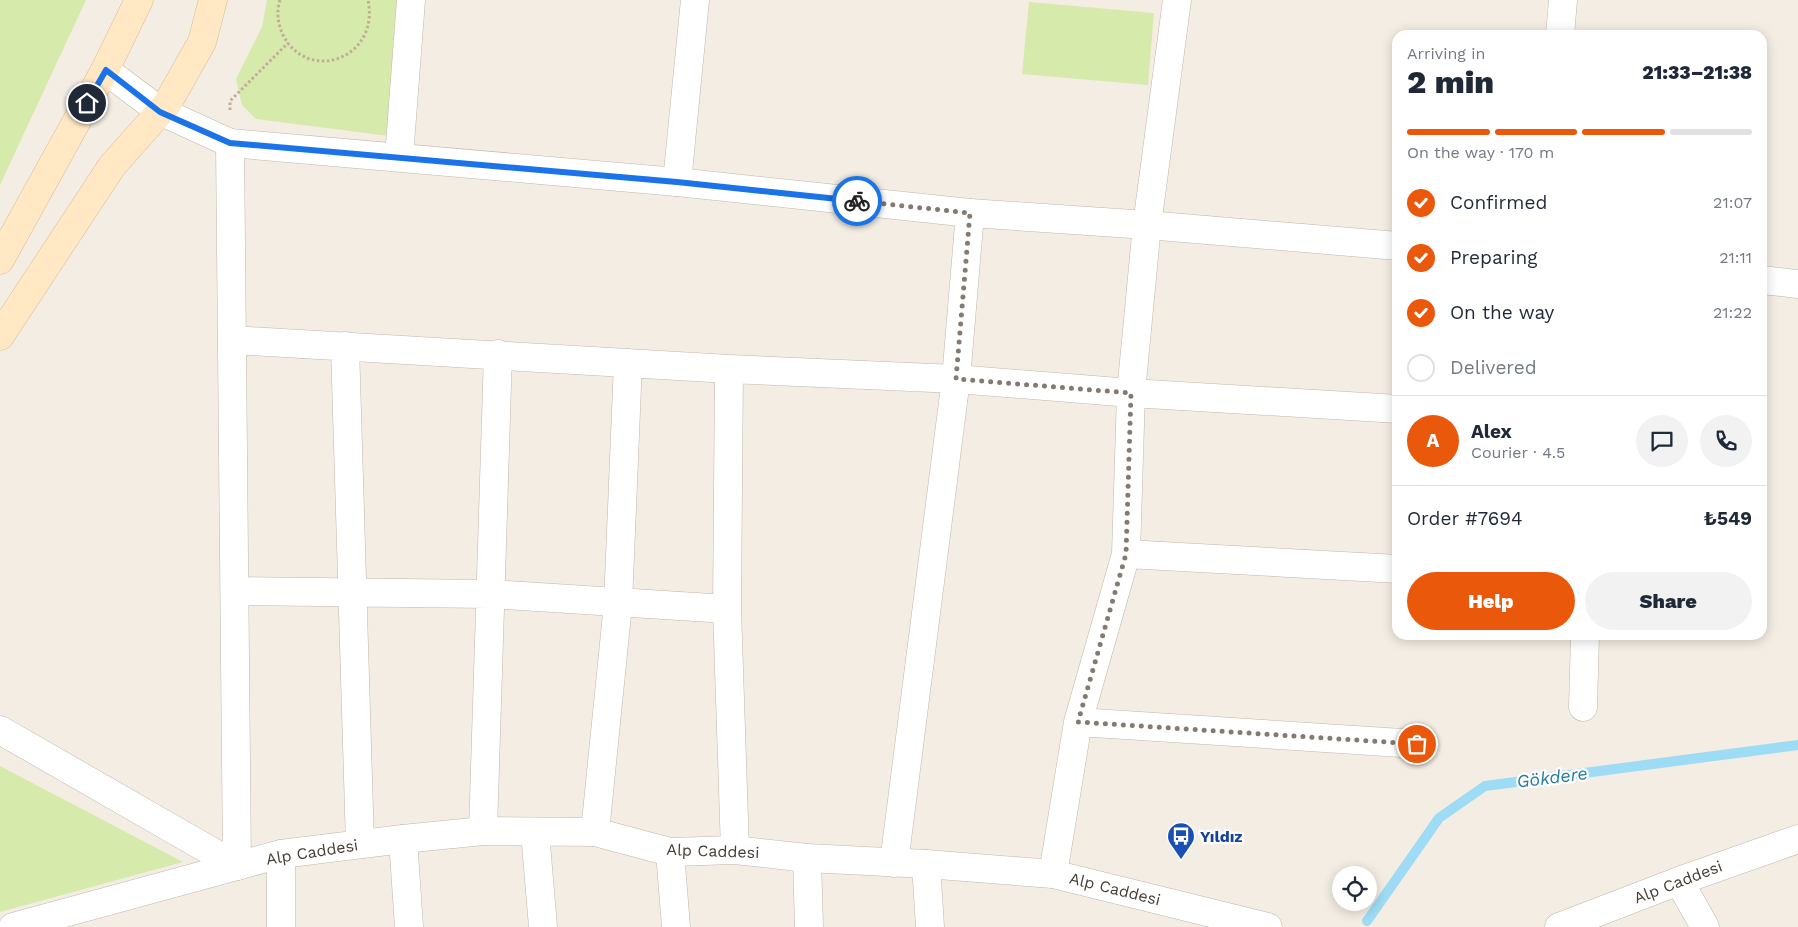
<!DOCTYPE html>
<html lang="en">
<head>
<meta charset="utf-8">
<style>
	:root { --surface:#fff; --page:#f2f2f3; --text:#1f2937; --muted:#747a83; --line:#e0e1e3; --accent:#ea580c }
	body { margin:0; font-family:"Work Sans",sans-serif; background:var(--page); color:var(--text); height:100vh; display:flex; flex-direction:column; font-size:19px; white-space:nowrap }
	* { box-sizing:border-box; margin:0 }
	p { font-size:16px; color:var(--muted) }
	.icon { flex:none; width:28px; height:28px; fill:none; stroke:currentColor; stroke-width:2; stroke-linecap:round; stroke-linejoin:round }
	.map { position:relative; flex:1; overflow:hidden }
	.side { position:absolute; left:1392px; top:30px; width:375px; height:610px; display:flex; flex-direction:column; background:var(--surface); border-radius:15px; box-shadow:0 2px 12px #0003 }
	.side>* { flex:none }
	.buttons { position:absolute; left:1332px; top:866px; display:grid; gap:10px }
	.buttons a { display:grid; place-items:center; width:45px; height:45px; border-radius:50%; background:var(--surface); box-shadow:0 2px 12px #0003; font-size:25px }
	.pin { position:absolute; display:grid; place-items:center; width:42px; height:42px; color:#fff; margin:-21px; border:2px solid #fff; border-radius:50%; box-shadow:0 1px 5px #0007 }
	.courier { position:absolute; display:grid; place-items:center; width:50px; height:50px; margin:-25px; border:4px solid #1a73e8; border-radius:50%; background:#fff; color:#222; box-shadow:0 1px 6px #0007 }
	.head em { font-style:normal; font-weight:800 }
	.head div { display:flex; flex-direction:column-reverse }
	.head { display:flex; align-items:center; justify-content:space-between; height:85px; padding:0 15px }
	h1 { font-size:32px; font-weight:800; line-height:38px }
	.bar { display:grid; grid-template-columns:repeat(4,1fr); gap:8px 5px; align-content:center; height:60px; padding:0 15px }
	.bar i { height:6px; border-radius:4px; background:var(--line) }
	.bar .selected { background:var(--accent) }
	.bar p { grid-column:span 4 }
	.line { display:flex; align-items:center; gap:12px; padding:0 15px; border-top:1px solid var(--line) }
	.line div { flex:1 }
	.round { display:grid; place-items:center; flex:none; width:52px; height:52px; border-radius:26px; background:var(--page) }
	ol { padding:0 15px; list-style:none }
	li { display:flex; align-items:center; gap:15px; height:55px }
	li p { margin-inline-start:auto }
	li .icon { padding:5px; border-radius:50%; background:var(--accent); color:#fff; stroke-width:4 }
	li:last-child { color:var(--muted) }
	li i { width:28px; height:28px; border:2px solid var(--line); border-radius:50% }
	.action { display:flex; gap:10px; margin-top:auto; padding:10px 15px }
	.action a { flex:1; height:58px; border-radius:30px; background:var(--accent); color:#fff; font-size:20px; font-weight:800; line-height:58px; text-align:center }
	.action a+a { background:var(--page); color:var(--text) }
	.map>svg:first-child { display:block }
	.green { fill:#d6eaab }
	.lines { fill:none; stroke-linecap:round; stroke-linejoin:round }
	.stream { stroke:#9ddcf4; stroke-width:10 }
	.minor-casing { stroke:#c2b6aa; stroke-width:29 }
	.tertiary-casing { stroke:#c2b6aa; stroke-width:29 }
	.secondary-casing { stroke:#d9bd94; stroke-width:29 }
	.path { stroke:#c1ad97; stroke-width:3; stroke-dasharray:2.5 2.5; stroke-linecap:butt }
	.minor { stroke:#fff; stroke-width:28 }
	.tertiary { stroke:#fff; stroke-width:28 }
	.secondary { stroke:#ffe8c3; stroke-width:28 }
	.done { stroke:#837a72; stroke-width:5; stroke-dasharray:0 9 }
	.route { stroke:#1a73e8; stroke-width:6 }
	.labels { text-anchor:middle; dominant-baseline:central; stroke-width:4.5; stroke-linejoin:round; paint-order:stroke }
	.transit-label { font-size:16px; font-weight:bold; fill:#164399; stroke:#fff; text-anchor:start }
	.street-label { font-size:16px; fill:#463c34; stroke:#fff }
	.water-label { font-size:18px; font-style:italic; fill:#257b9d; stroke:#fff }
</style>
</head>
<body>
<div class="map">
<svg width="1798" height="927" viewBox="0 0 1798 927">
	<rect width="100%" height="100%" fill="#f3ede4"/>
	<path class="green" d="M 0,0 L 86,0 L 0,185 Z
		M 267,0 L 400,0 L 389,136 L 256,119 L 242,105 L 236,79 L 262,27 Z
		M 1029,2 L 1154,13 L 1148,85 L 1022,74 Z
		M 0,766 L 183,862 L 0,912 Z"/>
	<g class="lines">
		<path class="stream" d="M 1367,921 L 1439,818 L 1485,786 L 1798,745"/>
		<g class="minor-casing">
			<path id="minor" d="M 1560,35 L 1563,0
				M 399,157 L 411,0
				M 677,182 L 695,0
				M 232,340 L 729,369 L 956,379 L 1131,393 L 1398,409
				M 345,346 L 360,844
				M 729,369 L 727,609 L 735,850
				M 1126,554 L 1398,569
				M 235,591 L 490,594 L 727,609
				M 1583,707 L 1585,635
				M 1078,722 L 1417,744
				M 0,730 L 237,866 L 230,143
				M 483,831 L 498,354
				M 535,832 L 543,927
				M 595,832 L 618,604 L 628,363
				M 403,839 L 409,927
				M 670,852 L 676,927
				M 281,854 L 281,927
				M 807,858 L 809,927
				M 894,863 L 956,379 L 970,213
				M 926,864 L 930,927
				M 1053,874 L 1078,722 L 1126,554 L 1131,393 L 1147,225 L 1177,0
				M 1679,881 L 1705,927"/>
		</g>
		<g class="tertiary-casing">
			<path id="tertiary" d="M 105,70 L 160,111 L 230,143 L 677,182 L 970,213 L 1147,225 L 1398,246
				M 1762,280 L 1798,284
				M 13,927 L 281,854 L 403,839 L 483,831 L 595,832 L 670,852 L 735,850 L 807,858 L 926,864 L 1053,874 L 1268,927
				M 1559,927 L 1679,881 L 1798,839"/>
		</g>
		<g class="secondary-casing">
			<path id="secondary" d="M 0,260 L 105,70 L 139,0
				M 0,336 L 112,166 L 167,104 L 202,42 L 213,0"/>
		</g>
		<path class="path" d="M 280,0 C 276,12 278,26 284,37 C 311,84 380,57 368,0
			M 230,110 L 230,101 L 288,43"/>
		<use href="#minor" class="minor"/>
		<use href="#tertiary" class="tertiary"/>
		<use href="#secondary" class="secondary"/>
	</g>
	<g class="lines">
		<path class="done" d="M 857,201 L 970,213 L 956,379 L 1131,393 L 1126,554 L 1078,722 L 1417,744"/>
		<path class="route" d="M 87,103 L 106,70 L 160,112 L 230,143 L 677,182 L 857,201"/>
	</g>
	<defs>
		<g id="bus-pin" transform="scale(1.4375)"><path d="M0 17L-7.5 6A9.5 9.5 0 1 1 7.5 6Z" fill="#1a4fb4" stroke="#fff"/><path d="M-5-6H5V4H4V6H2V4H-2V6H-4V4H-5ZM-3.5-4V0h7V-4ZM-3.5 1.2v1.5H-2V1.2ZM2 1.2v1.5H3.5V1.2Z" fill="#fff"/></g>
	</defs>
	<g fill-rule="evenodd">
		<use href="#bus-pin" x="1181" y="836"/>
	</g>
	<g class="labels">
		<g class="transit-label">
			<text x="1200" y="836">Yıldız</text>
		</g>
		<g class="street-label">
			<text transform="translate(713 851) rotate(2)">Alp Caddesi</text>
			<text transform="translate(312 852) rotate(-9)">Alp Caddesi</text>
			<text transform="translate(1678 882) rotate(-21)">Alp Caddesi</text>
			<text transform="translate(1115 889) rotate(14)">Alp Caddesi</text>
		</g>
		<g class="water-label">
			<text transform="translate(1552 777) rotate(-7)">Gökdere</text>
		</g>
	</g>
</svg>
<div class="buttons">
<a><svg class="icon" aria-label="locate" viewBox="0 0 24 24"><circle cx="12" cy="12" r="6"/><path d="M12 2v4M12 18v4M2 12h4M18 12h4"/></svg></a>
</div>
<div class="pin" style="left:1417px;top:744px;background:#ea580c"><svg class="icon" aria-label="bag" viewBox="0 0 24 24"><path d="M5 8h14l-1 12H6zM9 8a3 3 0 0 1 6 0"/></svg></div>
<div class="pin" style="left:87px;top:103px;background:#1f2937"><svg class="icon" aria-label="home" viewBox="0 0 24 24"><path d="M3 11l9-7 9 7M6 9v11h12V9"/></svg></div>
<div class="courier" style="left:857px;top:201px"><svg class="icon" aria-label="bike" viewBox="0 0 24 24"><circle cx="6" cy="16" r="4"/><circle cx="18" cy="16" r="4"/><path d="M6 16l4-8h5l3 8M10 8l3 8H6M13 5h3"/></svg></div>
<section class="side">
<div class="head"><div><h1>2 min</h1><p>Arriving in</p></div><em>21:33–21:38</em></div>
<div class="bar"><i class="selected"></i><i class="selected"></i><i class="selected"></i><i></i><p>On the way · 170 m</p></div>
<ol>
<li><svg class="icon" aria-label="check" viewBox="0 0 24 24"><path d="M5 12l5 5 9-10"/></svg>Confirmed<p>21:07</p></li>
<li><svg class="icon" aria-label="check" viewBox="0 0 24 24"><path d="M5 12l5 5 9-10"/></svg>Preparing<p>21:11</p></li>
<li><svg class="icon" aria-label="check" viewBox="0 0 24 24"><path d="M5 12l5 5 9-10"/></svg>On the way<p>21:22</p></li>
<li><i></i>Delivered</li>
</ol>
<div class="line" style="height:90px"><b class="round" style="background:var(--accent);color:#fff">A</b><div><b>Alex</b><p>Courier · 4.5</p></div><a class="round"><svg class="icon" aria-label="chat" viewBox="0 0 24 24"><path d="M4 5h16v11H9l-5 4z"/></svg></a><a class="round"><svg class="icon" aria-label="phone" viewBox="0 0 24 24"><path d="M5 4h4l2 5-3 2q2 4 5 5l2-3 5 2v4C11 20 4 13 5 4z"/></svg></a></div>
<div class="line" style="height:65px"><div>Order #7694</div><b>₺549</b></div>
<div class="action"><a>Help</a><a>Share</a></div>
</section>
</div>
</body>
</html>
